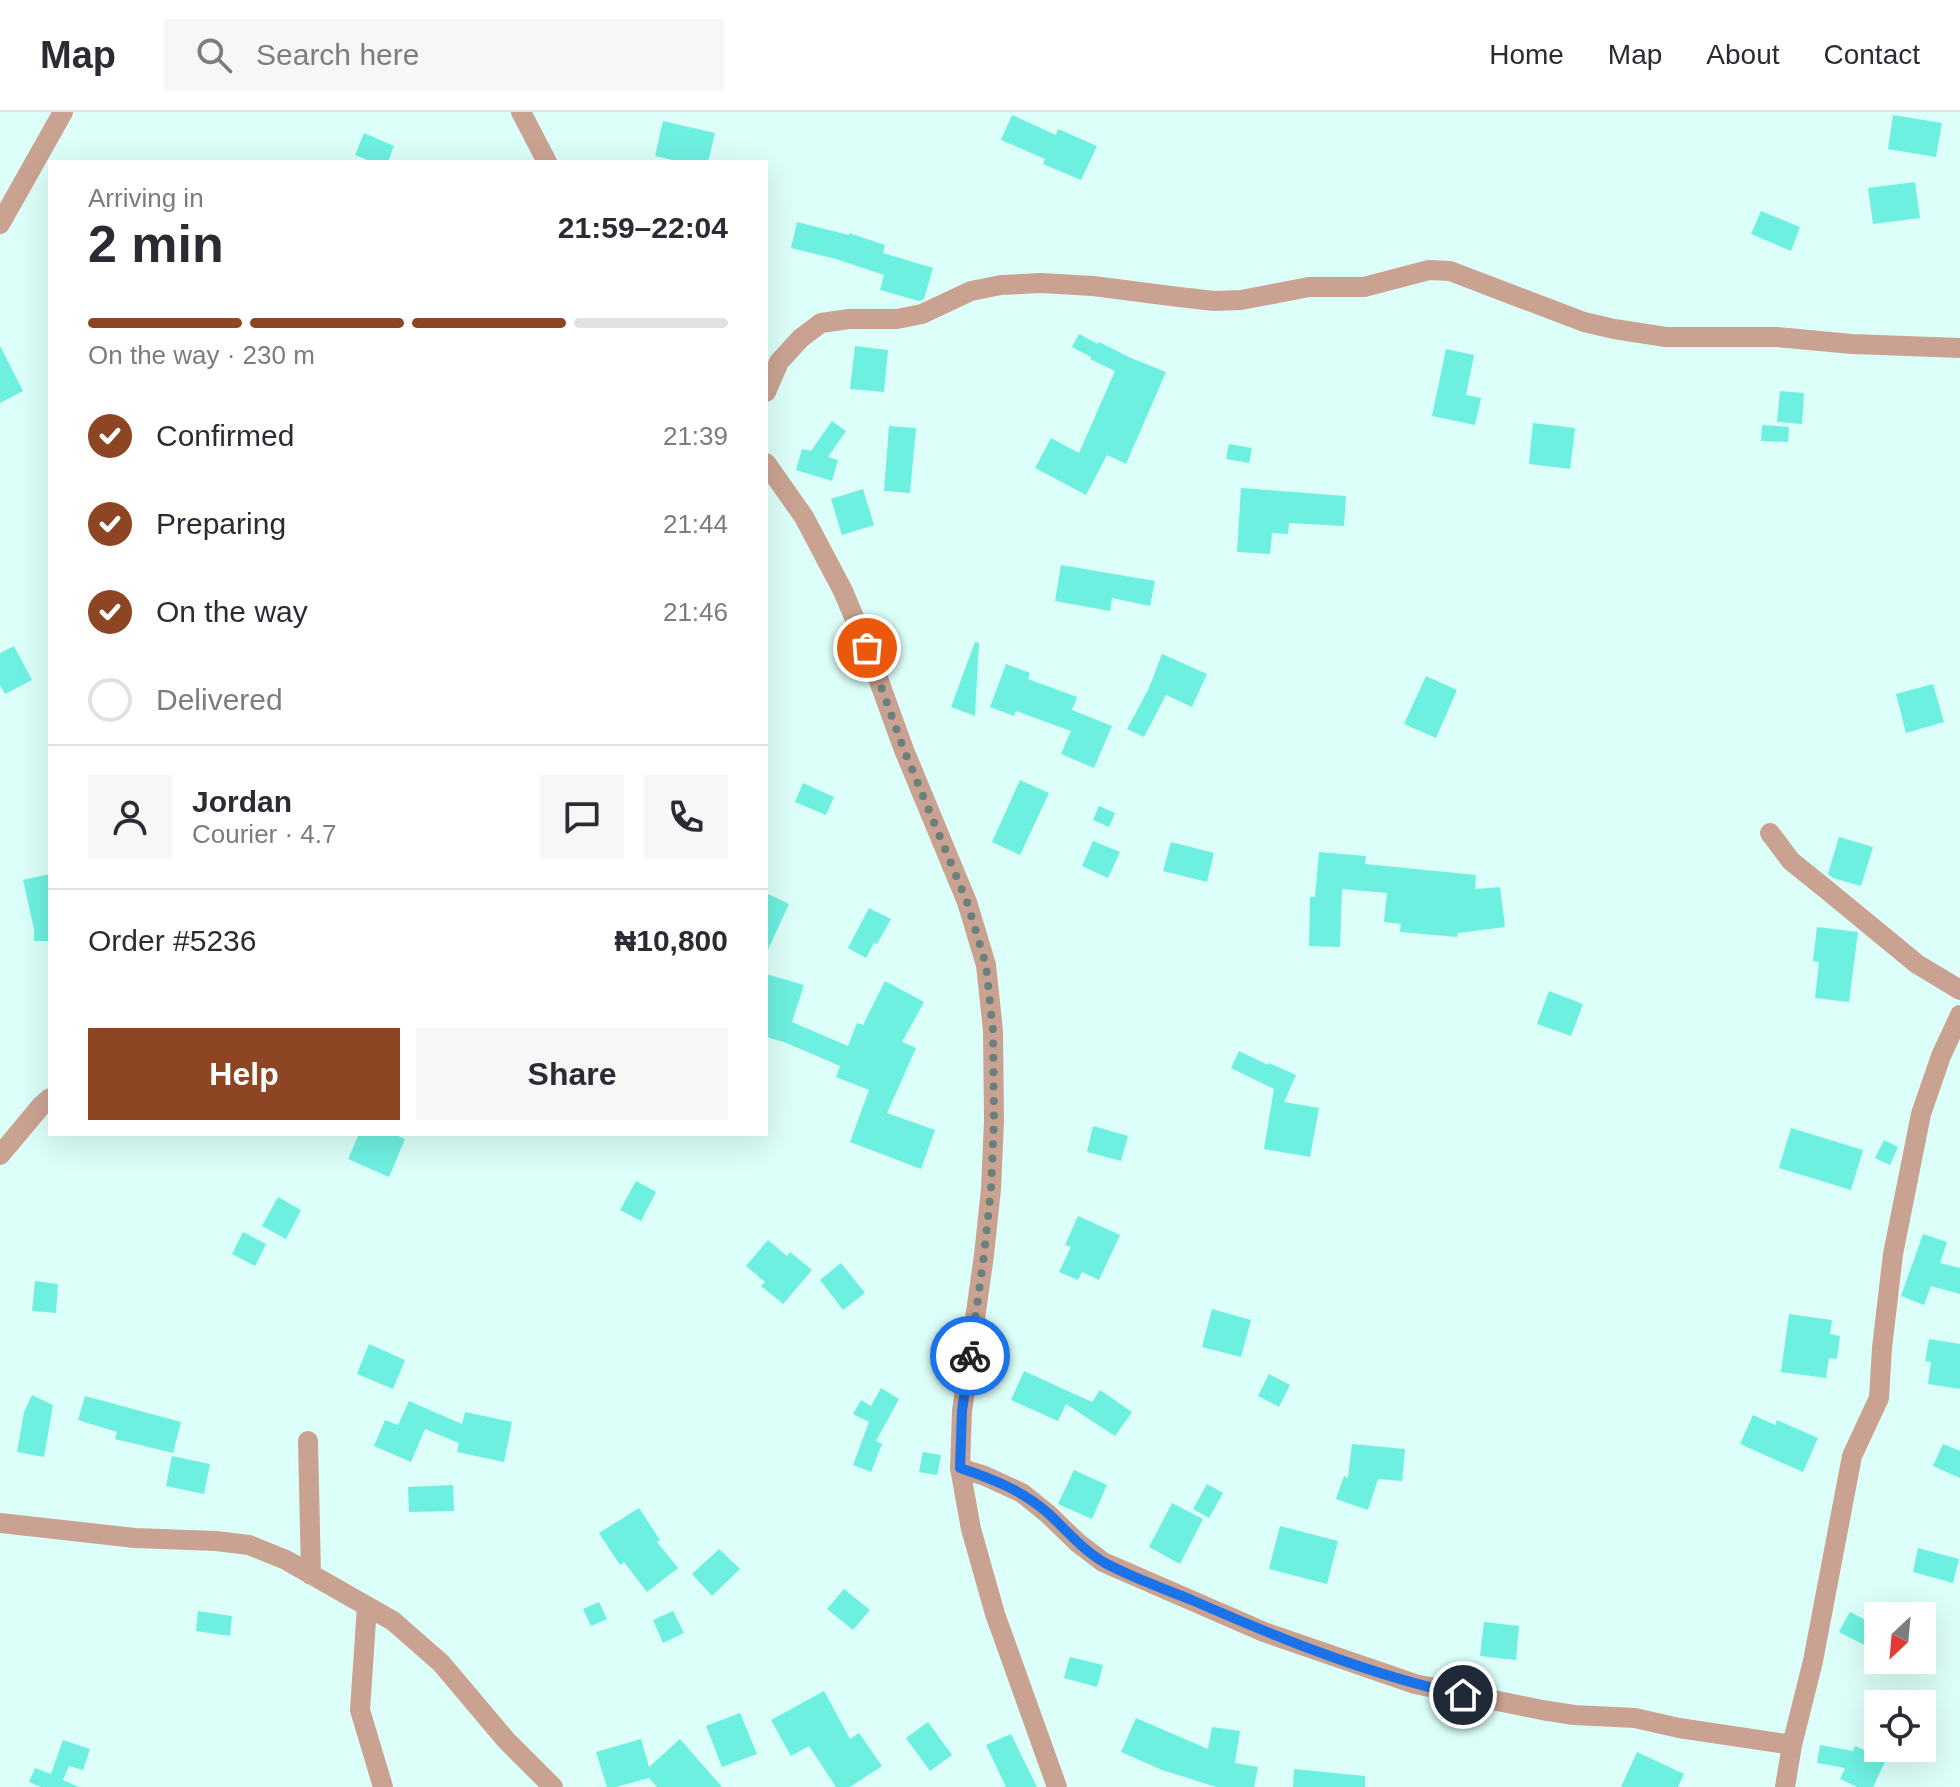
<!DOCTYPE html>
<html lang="en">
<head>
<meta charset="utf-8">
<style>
	:root { --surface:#fff; --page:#f7f7f7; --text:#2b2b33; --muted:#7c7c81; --line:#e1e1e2; --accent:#8d4524 }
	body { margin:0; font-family:Helvetica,sans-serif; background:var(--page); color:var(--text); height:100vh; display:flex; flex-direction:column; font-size:30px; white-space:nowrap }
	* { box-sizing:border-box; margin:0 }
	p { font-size:26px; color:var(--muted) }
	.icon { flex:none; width:44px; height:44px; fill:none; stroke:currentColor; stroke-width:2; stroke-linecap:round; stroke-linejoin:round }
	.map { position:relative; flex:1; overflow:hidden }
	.sheet { position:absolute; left:48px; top:48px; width:720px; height:976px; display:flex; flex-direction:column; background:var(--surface); border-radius:0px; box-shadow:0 8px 32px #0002 }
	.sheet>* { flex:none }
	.needle { width:52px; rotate:206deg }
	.controls { position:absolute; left:1864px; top:1490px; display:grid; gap:16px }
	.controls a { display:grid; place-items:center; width:72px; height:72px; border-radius:0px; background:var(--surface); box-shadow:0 8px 32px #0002; font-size:40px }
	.pin { position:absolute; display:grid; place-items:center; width:68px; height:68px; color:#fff; margin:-34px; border:4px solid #fff; border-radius:50%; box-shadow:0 2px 8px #0007 }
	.courier { position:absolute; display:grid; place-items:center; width:80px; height:80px; margin:-40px; border:6px solid #1a73e8; border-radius:50%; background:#fff; color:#222; box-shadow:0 2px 10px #0007 }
	.headline em { font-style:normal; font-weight:800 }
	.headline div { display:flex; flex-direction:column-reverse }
	.headline { display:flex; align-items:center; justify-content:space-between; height:136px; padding:0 40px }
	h1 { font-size:52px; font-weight:800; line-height:60px }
	.bar { display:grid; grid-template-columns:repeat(4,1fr); gap:12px 8px; align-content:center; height:96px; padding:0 40px }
	.bar i { height:10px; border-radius:6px; background:var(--line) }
	.bar .selected { background:var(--accent) }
	.bar p { grid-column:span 4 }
	.line { display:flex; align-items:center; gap:20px; padding:0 40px; border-top:2px solid var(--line) }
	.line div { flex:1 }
	.round { display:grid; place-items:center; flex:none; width:84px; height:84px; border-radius:0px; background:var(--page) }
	ol { padding:0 40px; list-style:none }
	li { display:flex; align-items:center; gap:24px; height:88px }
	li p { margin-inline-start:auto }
	li .icon { padding:8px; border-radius:50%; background:var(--accent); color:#fff; stroke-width:4 }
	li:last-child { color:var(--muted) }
	li i { width:44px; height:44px; border:4px solid var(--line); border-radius:50% }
	.cta { display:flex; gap:16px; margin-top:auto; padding:16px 40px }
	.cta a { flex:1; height:92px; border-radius:0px; background:var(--accent); color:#fff; font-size:32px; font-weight:800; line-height:92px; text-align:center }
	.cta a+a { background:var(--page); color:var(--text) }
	header { display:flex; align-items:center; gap:48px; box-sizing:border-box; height:112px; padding:0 40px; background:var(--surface); border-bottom:2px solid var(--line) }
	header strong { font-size:38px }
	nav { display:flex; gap:44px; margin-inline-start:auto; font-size:28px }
	.search { width:560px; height:72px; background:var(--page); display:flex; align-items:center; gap:20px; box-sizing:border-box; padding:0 28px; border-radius:0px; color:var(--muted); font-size:30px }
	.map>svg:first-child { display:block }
	.building { fill:#6ef0e0 }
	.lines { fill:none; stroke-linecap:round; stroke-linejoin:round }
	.minor { stroke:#caa292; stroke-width:20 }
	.done { stroke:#69807c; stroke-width:8; stroke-dasharray:0 14.4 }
	.route { stroke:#1a73e8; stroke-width:10 }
</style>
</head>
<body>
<header>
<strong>Map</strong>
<div class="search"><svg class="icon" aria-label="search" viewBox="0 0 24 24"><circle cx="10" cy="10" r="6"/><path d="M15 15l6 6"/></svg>Search here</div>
<nav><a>Home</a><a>Map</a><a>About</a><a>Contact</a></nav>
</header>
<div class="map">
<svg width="1960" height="1675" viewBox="0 0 1960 1675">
	<rect width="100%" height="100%" fill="#ddfff9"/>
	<path class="building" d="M 1012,3 L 1056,23 L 1058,17 L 1097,34 L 1081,68 L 1043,52 L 1045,47 L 1001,28 Z
		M 1893,3 L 1942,11 L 1936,45 L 1888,37 Z
		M 663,9 L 715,21 L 708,50 L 681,50 L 655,44 Z
		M 364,21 L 394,34 L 388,50 L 372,50 L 355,43 Z
		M 1915,70 L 1920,106 L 1873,112 L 1868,76 Z
		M 1761,99 L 1800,115 L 1791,139 L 1751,122 Z
		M 797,110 L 849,123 L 849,121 L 885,133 L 883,141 L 933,156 L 924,187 L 919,189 L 880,178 L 884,163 L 836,147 L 791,136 Z
		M 1079,222 L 1098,232 L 1099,230 L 1131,246 L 1166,260 L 1126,352 L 1107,343 L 1086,383 L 1035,356 L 1051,326 L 1079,341 L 1115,259 L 1090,247 L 1091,245 L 1072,235 Z
		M 0,234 L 23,279 L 0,291 Z
		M 855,234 L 888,238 L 884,280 L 850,277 Z
		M 1446,237 L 1474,243 L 1466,283 L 1481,286 L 1475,313 L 1432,304 Z
		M 1780,279 L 1804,281 L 1802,312 L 1777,310 Z
		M 832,309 L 846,319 L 828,345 L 838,348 L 832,369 L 796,358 L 802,337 L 811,339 Z
		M 1533,311 L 1575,316 L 1570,357 L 1529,352 Z
		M 1762,313 L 1789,315 L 1788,330 L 1761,329 Z
		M 889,314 L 916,316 L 910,381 L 884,379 Z
		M 1229,332 L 1252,336 L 1249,351 L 1226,347 Z
		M 1241,376 L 1346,384 L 1344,414 L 1289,411 L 1288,422 L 1272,421 L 1270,442 L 1237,440 Z
		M 863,377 L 874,413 L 842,423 L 831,387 Z
		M 1061,453 L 1155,469 L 1150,494 L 1112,486 L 1110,499 L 1055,489 Z
		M 975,530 L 979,531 L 975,604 L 951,595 Z
		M 14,534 L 32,568 L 5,582 L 0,573 L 0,541 Z
		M 1162,542 L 1207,562 L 1192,595 L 1166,583 L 1144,625 L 1127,617 L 1149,576 Z
		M 1006,552 L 1030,561 L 1028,567 L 1077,585 L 1072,598 L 1112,614 L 1094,656 L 1061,642 L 1071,619 L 1016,599 L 1014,604 L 990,595 Z
		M 1426,564 L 1457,578 L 1436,626 L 1404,612 Z
		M 1933,572 L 1944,610 L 1906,621 L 1896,582 Z
		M 1020,668 L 1049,681 L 1020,743 L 992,730 Z
		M 803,671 L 834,685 L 826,703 L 795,690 Z
		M 1099,694 L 1115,701 L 1109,715 L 1093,708 Z
		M 1839,725 L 1873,735 L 1861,774 L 1833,766 L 1828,762 Z
		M 1093,729 L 1120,740 L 1108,766 L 1082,754 Z
		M 1171,730 L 1214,741 L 1207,770 L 1163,759 Z
		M 1319,740 L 1366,744 L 1365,752 L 1476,763 L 1475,777 L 1500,775 L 1505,815 L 1458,821 L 1457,825 L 1400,820 L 1401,812 L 1384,810 L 1387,781 L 1342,777 L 1340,835 L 1309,834 L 1310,785 L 1315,785 Z
		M 50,762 L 50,829 L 34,829 L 34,817 L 23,768 Z
		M 766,781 L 789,792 L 766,842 Z
		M 869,796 L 891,807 L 877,832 L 874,831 L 866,846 L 848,836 Z
		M 1817,815 L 1858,820 L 1849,890 L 1815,886 L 1819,850 L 1813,849 Z
		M 766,862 L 804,873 L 792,910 L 848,934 L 857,911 L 863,913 L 885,869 L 924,890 L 902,930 L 916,936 L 887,1001 L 935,1018 L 921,1057 L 850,1030 L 869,978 L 836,965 L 840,954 L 784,930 L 766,925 Z
		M 1549,879 L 1583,892 L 1571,924 L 1537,912 Z
		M 1239,939 L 1268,953 L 1269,951 L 1296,963 L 1284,990 L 1319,996 L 1310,1045 L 1264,1037 L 1274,977 L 1231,956 Z
		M 1093,1014 L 1128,1024 L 1121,1049 L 1087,1040 Z
		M 1791,1016 L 1863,1038 L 1851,1078 L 1779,1056 Z
		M 359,1022 L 394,1022 L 405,1027 L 389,1065 L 348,1047 Z
		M 1884,1028 L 1898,1035 L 1890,1053 L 1875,1046 Z
		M 636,1069 L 656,1080 L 641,1109 L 620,1098 Z
		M 278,1085 L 301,1098 L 286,1127 L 262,1114 Z
		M 1078,1104 L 1120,1123 L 1099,1168 L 1082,1160 L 1078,1168 L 1059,1160 L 1071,1135 L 1065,1133 Z
		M 243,1120 L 266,1132 L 255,1154 L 232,1142 Z
		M 1923,1122 L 1947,1130 L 1940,1151 L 1960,1156 L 1960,1182 L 1931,1174 L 1924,1193 L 1901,1184 Z
		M 768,1128 L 787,1144 L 790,1140 L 812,1158 L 783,1192 L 761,1174 L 765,1170 L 746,1154 Z
		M 841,1151 L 865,1181 L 843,1198 L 820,1168 Z
		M 35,1169 L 58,1172 L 56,1201 L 32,1199 Z
		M 1212,1197 L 1251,1208 L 1241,1245 L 1202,1235 Z
		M 1789,1202 L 1832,1208 L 1830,1222 L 1840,1224 L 1837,1247 L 1829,1246 L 1826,1266 L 1781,1260 Z
		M 1929,1227 L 1960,1232 L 1960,1277 L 1928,1272 L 1931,1250 L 1925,1249 Z
		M 369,1232 L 405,1248 L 393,1277 L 357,1262 Z
		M 1024,1259 L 1092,1290 L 1100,1278 L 1132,1300 L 1115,1324 L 1066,1292 L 1058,1309 L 1011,1288 Z
		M 1269,1262 L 1290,1273 L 1279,1295 L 1258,1284 Z
		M 881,1276 L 899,1287 L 876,1329 L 882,1332 L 871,1360 L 853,1353 L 869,1310 L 853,1302 L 861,1288 L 871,1294 Z
		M 32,1283 L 53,1293 L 44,1345 L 17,1340 L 24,1300 Z
		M 85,1284 L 181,1310 L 173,1341 L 115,1327 L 117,1320 L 78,1308 Z
		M 409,1289 L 462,1312 L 465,1300 L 512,1310 L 504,1350 L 457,1340 L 459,1331 L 425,1317 L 411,1350 L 374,1334 L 385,1308 L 398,1313 Z
		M 1753,1303 L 1775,1313 L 1777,1308 L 1818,1326 L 1803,1360 L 1740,1332 Z
		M 1352,1332 L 1405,1337 L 1402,1369 L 1378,1367 L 1368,1398 L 1336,1387 L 1344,1364 L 1348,1366 Z
		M 1943,1332 L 1960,1339 L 1960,1366 L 1933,1354 Z
		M 923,1340 L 941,1343 L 937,1363 L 919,1360 Z
		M 172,1344 L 210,1352 L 204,1382 L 166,1374 Z
		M 1074,1358 L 1107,1373 L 1092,1407 L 1058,1392 Z
		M 1207,1372 L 1223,1381 L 1209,1406 L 1193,1397 Z
		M 453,1373 L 454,1399 L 409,1400 L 408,1375 Z
		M 1172,1391 L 1203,1407 L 1180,1452 L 1149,1435 Z
		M 639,1396 L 660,1428 L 657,1430 L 678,1456 L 647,1480 L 624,1450 L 620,1453 L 599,1421 Z
		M 1280,1414 L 1338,1429 L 1327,1472 L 1269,1457 Z
		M 1918,1436 L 1959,1447 L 1953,1471 L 1913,1460 Z
		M 719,1437 L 740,1457 L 712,1484 L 692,1462 Z
		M 844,1477 L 870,1498 L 853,1518 L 827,1497 Z
		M 599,1490 L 607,1507 L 591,1514 L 583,1497 Z
		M 198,1499 L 232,1504 L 230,1524 L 196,1519 Z
		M 673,1499 L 684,1521 L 663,1531 L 653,1508 Z
		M 1850,1500 L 1878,1514 L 1878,1529 L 1874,1538 L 1839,1520 Z
		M 1484,1510 L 1519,1514 L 1516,1548 L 1480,1544 Z
		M 1070,1545 L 1103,1553 L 1097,1575 L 1064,1566 Z
		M 824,1579 L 850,1627 L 859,1621 L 882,1654 L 850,1675 L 836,1675 L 809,1634 L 791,1644 L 771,1608 Z
		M 740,1601 L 757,1642 L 722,1655 L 706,1614 Z
		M 1136,1606 L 1208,1637 L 1212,1615 L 1240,1619 L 1235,1651 L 1258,1655 L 1254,1675 L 1216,1675 L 1162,1658 L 1121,1640 Z
		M 928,1610 L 952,1643 L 930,1659 L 906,1626 Z
		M 1011,1622 L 1037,1675 L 1006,1675 L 986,1633 Z
		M 641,1627 L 649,1655 L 680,1627 L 722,1675 L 657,1675 L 649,1666 L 616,1675 L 607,1675 L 596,1640 Z
		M 63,1628 L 90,1637 L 83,1658 L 69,1654 L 63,1668 L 79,1675 L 41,1675 L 29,1670 L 35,1656 L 51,1662 Z
		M 1820,1633 L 1853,1639 L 1855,1634 L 1886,1648 L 1873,1675 L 1857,1675 L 1840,1667 L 1845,1656 L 1817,1651 Z
		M 1637,1640 L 1684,1662 L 1678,1675 L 1621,1675 Z
		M 1294,1657 L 1365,1664 L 1365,1675 L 1293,1675 Z"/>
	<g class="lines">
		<path class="minor" d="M 521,0 L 547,50
			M 0,112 L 63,0
			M 766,280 L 779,250 L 801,226 L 821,211 L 849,207 L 897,207 L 922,202 L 971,179 L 1001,173 L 1041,171 L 1093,174 L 1179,185 L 1214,189 L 1241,188 L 1309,175 L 1364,175 L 1429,158 L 1450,159 L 1584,210 L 1614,217 L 1666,225 L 1777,225 L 1852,232 L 1960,236
			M 766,351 L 804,405 L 843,479 L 867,536 L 904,638 L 967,790 L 986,853 L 993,919 L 994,1009 L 991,1077 L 984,1143 L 962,1299 L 960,1356 L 971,1417 L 995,1502 L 1057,1675
			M 1770,721 L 1791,749 L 1827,778 L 1917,852 L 1960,878
			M 0,1043 L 41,994 L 50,986
			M 308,1329 L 311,1463
			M 960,1356 L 985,1364 L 1022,1381 L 1048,1402 L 1078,1431 L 1103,1450 L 1264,1520 L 1415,1572 L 1542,1598 L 1574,1603 L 1635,1606 L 1679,1616 L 1792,1633
			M 0,1411 L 135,1426 L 216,1429 L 249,1433 L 286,1448 L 393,1509 L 441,1551 L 506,1628 L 553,1675
			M 367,1494 L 360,1598 L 383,1675
			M 1785,1675 L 1792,1633 L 1813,1549 L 1852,1344 L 1879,1286 L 1882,1236 L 1893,1142 L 1921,1002 L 1941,944 L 1960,903"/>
	</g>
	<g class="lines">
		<path class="done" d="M 867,536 L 904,638 L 967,790 L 986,853 L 993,919 L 994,1009 L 991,1077 L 984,1143 L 970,1244"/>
		<path class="route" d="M 970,1244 L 962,1299 L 960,1356 C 993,1367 1024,1379 1050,1403 C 1068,1420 1084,1439 1105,1451 C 1133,1466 1165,1477 1194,1489 C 1281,1527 1370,1563 1463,1583"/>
	</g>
</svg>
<div class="controls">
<a><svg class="needle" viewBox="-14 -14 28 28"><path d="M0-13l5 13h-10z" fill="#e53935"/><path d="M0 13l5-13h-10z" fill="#7c7c81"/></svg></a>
<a><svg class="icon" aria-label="locate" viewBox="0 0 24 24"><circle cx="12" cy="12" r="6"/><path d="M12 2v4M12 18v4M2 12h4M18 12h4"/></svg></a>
</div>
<div class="pin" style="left:867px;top:536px;background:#ea580c"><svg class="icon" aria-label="bag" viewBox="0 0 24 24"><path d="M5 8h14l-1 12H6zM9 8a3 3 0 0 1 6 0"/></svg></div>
<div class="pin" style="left:1463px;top:1583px;background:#1f2937"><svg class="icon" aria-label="home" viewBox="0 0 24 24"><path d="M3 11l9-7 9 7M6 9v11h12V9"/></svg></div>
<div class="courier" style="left:970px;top:1244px"><svg class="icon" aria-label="bike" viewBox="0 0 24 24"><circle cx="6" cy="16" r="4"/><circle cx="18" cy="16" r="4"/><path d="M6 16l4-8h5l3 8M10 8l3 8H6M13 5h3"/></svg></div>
<section class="sheet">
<div class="headline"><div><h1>2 min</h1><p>Arriving in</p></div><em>21:59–22:04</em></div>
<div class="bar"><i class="selected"></i><i class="selected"></i><i class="selected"></i><i></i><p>On the way · 230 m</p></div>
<ol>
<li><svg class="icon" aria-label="check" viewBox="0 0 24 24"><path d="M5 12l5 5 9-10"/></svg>Confirmed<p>21:39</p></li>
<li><svg class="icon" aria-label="check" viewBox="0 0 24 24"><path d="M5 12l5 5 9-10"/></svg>Preparing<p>21:44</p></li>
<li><svg class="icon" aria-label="check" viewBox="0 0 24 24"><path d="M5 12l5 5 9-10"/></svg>On the way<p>21:46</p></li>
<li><i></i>Delivered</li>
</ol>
<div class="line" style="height:144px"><a class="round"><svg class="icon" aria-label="person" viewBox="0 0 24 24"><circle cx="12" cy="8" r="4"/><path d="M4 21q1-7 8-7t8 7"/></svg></a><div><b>Jordan</b><p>Courier · 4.7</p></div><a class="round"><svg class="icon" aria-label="chat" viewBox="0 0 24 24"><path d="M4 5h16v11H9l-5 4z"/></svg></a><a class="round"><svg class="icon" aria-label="phone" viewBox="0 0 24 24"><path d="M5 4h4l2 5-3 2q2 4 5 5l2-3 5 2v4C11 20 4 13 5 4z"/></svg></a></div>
<div class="line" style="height:104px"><div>Order #5236</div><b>₦10,800</b></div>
<div class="cta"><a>Help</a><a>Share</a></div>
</section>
</div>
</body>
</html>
